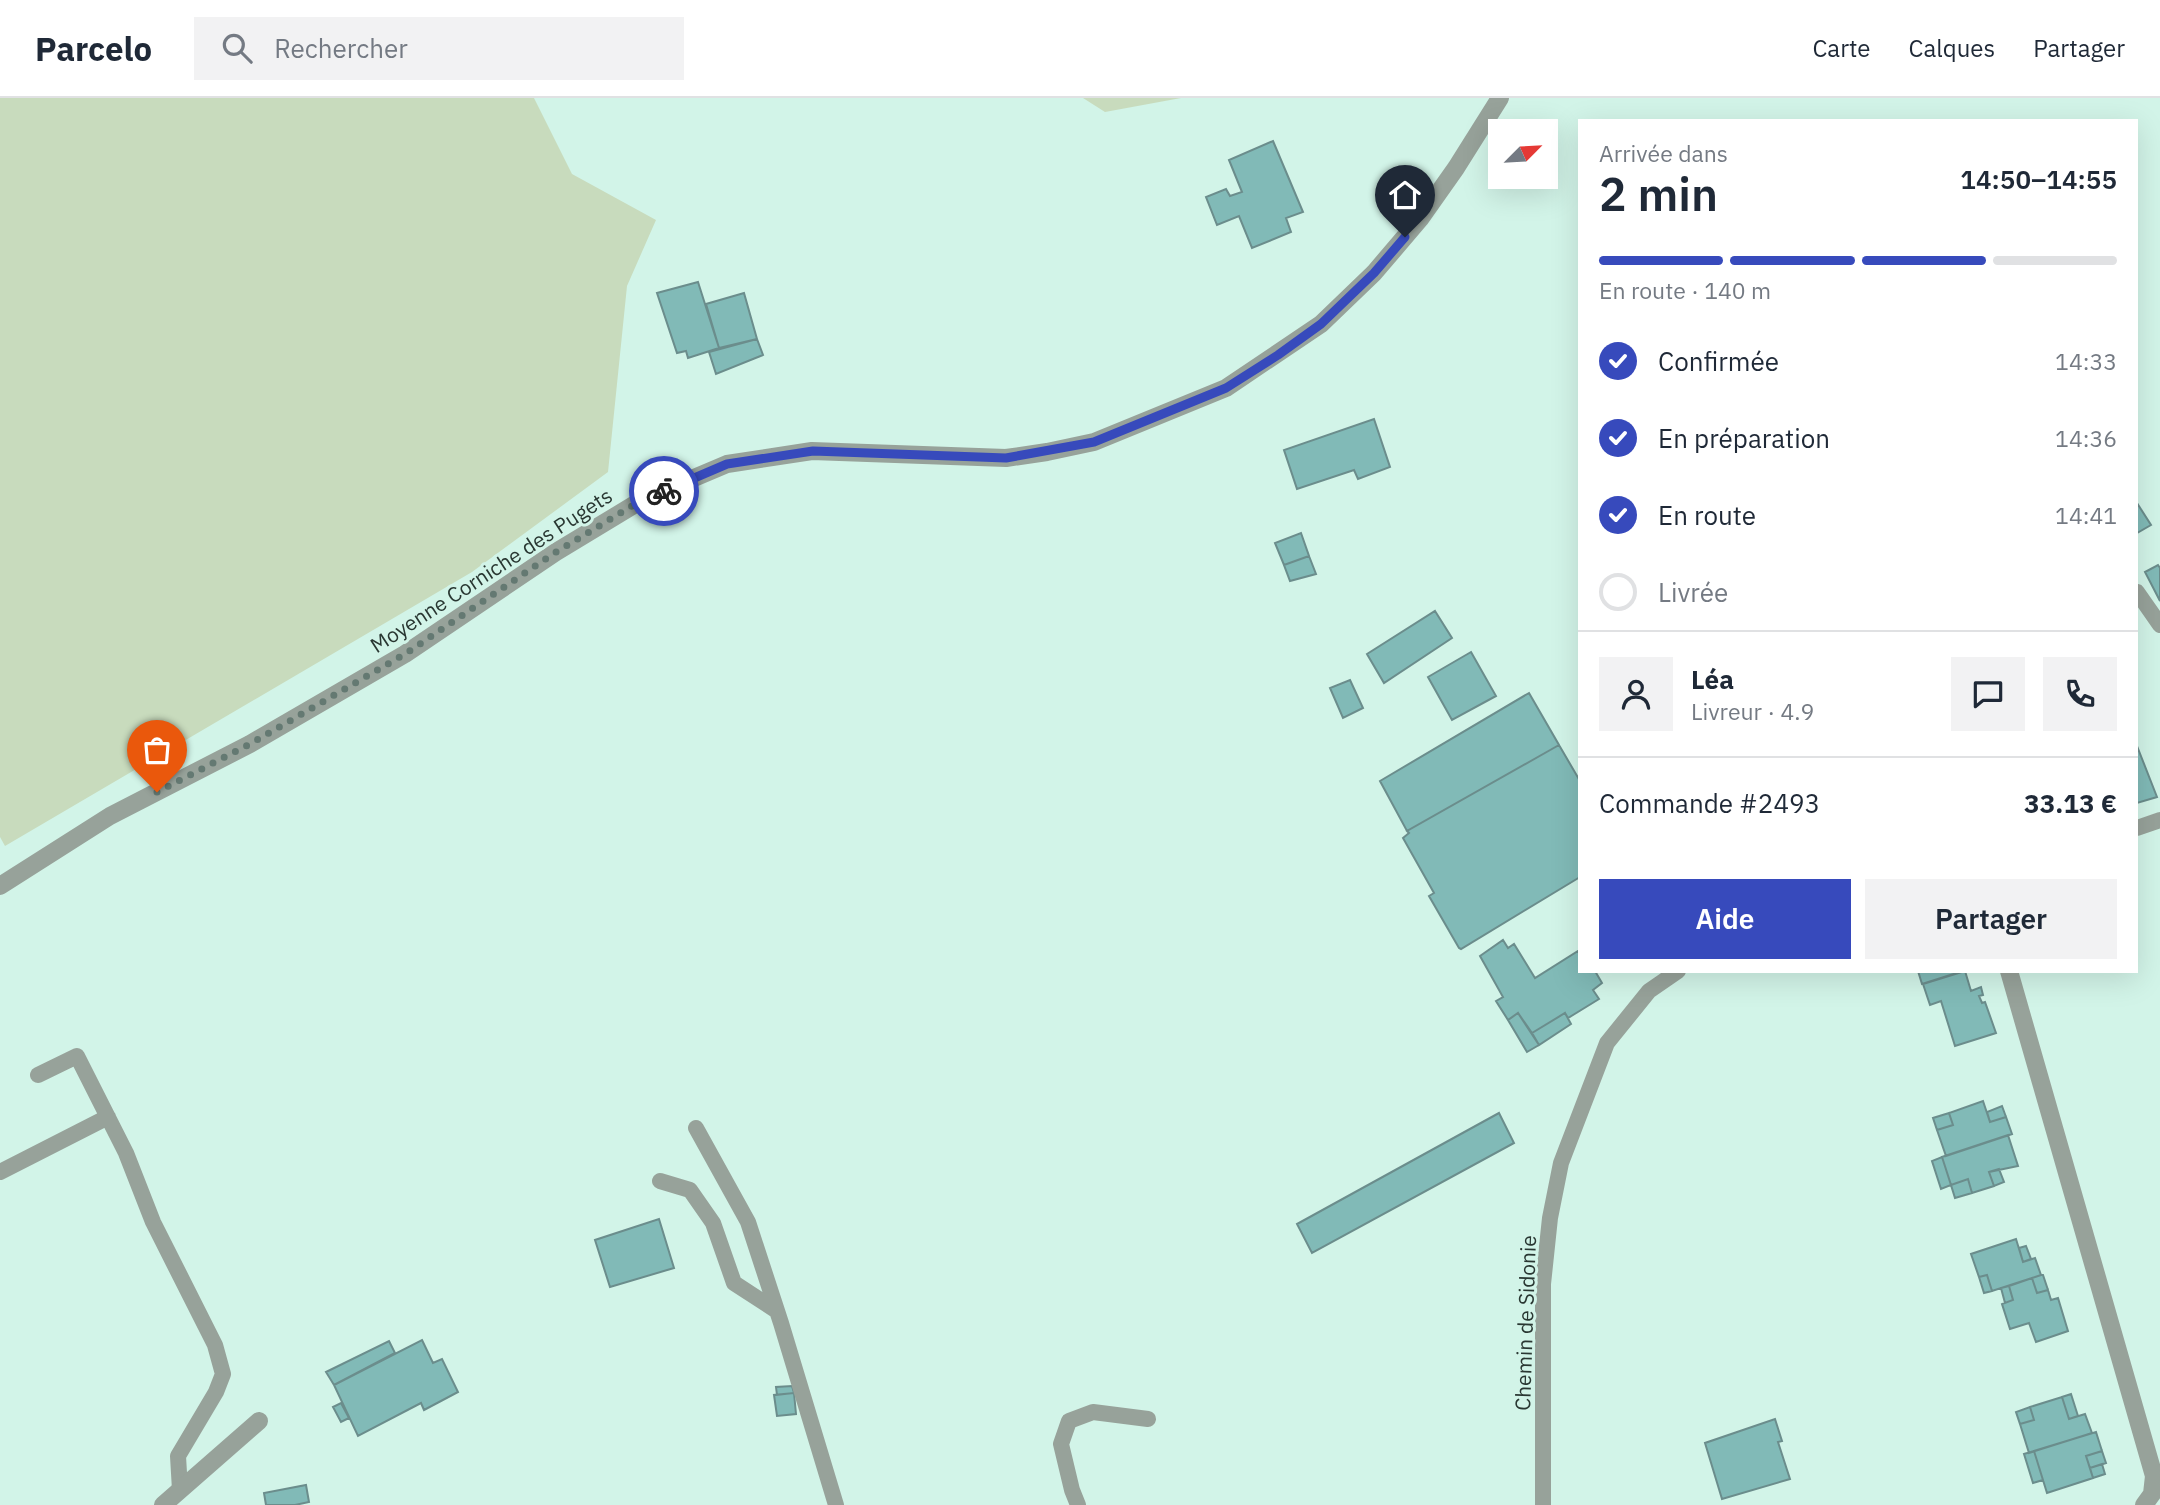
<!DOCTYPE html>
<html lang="fr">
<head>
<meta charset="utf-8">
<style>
	:root { --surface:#fff; --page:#f2f2f3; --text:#1f2937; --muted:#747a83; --line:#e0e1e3; --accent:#374abc }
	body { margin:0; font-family:"IBM Plex Sans",sans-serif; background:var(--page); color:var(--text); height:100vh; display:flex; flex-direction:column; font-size:26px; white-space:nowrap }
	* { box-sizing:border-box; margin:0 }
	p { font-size:23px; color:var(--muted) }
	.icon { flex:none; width:38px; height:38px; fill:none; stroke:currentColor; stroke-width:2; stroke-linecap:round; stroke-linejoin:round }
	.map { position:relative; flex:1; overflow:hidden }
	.drawer { position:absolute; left:1578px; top:21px; width:560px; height:854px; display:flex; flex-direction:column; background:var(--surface); border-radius:0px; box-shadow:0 7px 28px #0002 }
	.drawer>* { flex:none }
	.needle { width:46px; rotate:66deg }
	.fabs { position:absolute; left:1488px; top:21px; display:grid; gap:14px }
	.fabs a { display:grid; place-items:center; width:70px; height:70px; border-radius:0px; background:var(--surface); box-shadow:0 7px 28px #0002; font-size:35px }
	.pin { position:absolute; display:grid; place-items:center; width:60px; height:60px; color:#fff; margin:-72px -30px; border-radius:50% 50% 50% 0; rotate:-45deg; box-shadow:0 0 7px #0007 }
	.pin .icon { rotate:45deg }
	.courier { position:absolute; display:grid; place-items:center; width:70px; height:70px; margin:-35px; border:5px solid #374abc; border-radius:50%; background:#fff; color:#222; box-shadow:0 2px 9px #0007 }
	.summary em { font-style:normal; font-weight:600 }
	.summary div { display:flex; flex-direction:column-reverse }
	.summary { display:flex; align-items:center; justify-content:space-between; height:119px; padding:0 21px }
	h1 { font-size:46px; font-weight:600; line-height:52px }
	.bar { display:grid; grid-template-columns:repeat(4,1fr); gap:10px 7px; align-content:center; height:84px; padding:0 21px }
	.bar i { height:9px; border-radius:5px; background:var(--line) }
	.bar .selected { background:var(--accent) }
	.bar p { grid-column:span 4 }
	.line { display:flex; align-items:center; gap:18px; padding:0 21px; border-top:2px solid var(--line) }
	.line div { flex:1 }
	.round { display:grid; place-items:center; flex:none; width:74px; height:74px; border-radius:0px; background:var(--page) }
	ol { padding:0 21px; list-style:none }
	li { display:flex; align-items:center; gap:21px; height:77px }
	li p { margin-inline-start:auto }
	li .icon { padding:7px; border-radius:50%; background:var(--accent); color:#fff; stroke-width:4 }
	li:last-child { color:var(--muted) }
	li i { width:38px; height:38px; border:4px solid var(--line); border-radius:50% }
	.action { display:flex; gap:14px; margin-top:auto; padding:14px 21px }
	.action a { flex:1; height:80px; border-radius:0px; background:var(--accent); color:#fff; font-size:28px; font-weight:600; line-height:80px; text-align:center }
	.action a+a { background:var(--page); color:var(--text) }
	header { display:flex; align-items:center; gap:42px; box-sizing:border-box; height:98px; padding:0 35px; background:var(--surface); border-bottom:2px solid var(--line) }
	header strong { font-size:33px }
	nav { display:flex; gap:38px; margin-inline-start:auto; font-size:24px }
	.search { width:490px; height:63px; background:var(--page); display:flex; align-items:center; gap:18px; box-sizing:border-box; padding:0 24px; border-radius:0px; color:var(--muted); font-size:26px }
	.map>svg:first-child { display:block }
	.green { fill:#c8dbbd }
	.building { fill:#81bab7; stroke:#6b8d8c; stroke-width:2 }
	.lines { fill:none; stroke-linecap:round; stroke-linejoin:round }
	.service { stroke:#97a29a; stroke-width:16 }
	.minor { stroke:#97a29a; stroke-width:18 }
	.tertiary { stroke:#97a29a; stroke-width:18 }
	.done { stroke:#647972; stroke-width:7; stroke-dasharray:0 12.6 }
	.route { stroke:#374abc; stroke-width:9 }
	.labels { text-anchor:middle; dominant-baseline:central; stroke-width:6; stroke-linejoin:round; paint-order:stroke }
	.street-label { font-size:21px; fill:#293732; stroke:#d2f4e8 }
</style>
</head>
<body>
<header>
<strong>Parcelo</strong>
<div class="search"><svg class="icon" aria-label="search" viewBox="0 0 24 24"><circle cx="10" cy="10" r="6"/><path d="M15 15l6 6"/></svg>Rechercher</div>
<nav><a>Carte</a><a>Calques</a><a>Partager</a></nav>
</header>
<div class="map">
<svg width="2160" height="1407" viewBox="0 0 2160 1407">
	<rect width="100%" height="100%" fill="#d2f4e8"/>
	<path class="green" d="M 0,0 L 534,0 L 572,76 L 656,122 L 627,188 L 608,374 L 472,474 L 5,748 L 0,739 Z
		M 1083,0 L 1181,0 L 1105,14 Z"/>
	<path class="building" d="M 1273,43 L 1303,114 L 1286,120 L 1291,134 L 1252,150 L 1239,118 L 1217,127 L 1206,99 L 1226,91 L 1230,98 L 1242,94 L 1229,62 Z
		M 698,184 L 719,250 L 688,260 L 686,253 L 677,255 L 657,195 Z
		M 744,195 L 757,241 L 719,250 L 706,206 Z
		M 757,241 L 763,257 L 716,276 L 709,254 Z
		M 1374,321 L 1390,369 L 1358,381 L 1354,372 L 1297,391 L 1284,352 Z
		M 2137,405 L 2151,427 L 2137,435 Z
		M 1301,435 L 1309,458 L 1284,467 L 1275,445 Z
		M 1309,458 L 1316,476 L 1290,483 L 1284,467 Z
		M 2158,467 L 2160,470 L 2160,503 L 2145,474 Z
		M 1435,513 L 1452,540 L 1384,585 L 1367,556 Z
		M 1471,554 L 1496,598 L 1452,622 L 1428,579 Z
		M 1350,582 L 1363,610 L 1343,620 L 1330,590 Z
		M 1529,595 L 1559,647 L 1407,733 L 1380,683 Z
		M 1559,647 L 1580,683 L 1580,779 L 1461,851 L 1459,850 L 1429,798 L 1434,795 L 1403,740 L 1409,735 L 1407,733 Z
		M 2137,648 L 2157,699 L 2137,705 Z
		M 1503,842 L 1508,850 L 1514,846 L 1535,880 L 1578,853 L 1580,858 L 1580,873 L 1595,873 L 1602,885 L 1593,892 L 1599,901 L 1568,920 L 1565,915 L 1532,935 L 1518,915 L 1508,922 L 1496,903 L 1503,899 L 1480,858 Z
		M 1918,873 L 1963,873 L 1922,886 Z
		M 1965,873 L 1971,893 L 1981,889 L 1983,897 L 1979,898 L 1982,905 L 1985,904 L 1996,935 L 1955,948 L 1941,903 L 1930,907 L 1923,886 Z
		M 1518,915 L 1539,947 L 1527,954 L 1508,922 Z
		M 1565,915 L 1571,926 L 1539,947 L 1532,935 Z
		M 1983,1003 L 1990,1024 L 2006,1019 L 2012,1036 L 1946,1058 L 1937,1032 L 1953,1027 L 1949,1015 Z
		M 2002,1008 L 2006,1019 L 1990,1024 L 1987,1014 Z
		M 1499,1015 L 1514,1045 L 1312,1155 L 1297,1126 Z
		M 1949,1015 L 1953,1027 L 1937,1032 L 1933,1020 Z
		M 2008,1037 L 2018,1068 L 1989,1074 L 1994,1088 L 1972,1095 L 1968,1081 L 1951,1087 L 1942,1059 Z
		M 1942,1059 L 1951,1087 L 1941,1091 L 1932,1063 Z
		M 1999,1071 L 2004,1084 L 1994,1088 L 1989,1074 Z
		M 1968,1081 L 1972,1095 L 1955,1100 L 1951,1087 Z
		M 659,1121 L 674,1170 L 610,1189 L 595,1142 Z
		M 2016,1141 L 2023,1164 L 2035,1160 L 2041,1177 L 1992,1193 L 1987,1177 L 1979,1179 L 1971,1156 Z
		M 2026,1148 L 2031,1161 L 2023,1164 L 2019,1150 Z
		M 1987,1177 L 1992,1193 L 1984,1195 L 1979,1179 Z
		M 2041,1177 L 2043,1177 L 2048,1192 L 2037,1195 L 2032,1180 Z
		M 2032,1180 L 2037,1195 L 2048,1192 L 2051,1202 L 2058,1200 L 2068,1233 L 2036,1244 L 2029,1225 L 2010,1231 L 2002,1206 L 2013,1202 L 2009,1188 Z
		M 2009,1188 L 2013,1202 L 2005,1205 L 2001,1190 Z
		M 422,1242 L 433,1265 L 442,1261 L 458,1294 L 424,1312 L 421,1305 L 358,1338 L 334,1287 Z
		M 389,1243 L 395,1255 L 334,1287 L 326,1274 Z
		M 792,1288 L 794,1295 L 777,1297 L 776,1289 Z
		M 794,1295 L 796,1316 L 777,1318 L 774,1297 Z
		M 2071,1296 L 2078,1318 L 2069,1321 L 2062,1299 Z
		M 2062,1299 L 2069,1321 L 2085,1316 L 2092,1335 L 2029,1355 L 2020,1326 L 2034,1322 L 2030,1309 Z
		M 341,1305 L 349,1320 L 341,1324 L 333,1309 Z
		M 2030,1309 L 2034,1322 L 2020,1326 L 2016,1314 Z
		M 1775,1321 L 1782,1343 L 1778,1344 L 1790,1381 L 1722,1401 L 1705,1345 Z
		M 2096,1334 L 2102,1353 L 2086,1358 L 2093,1380 L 2047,1395 L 2034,1353 Z
		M 2034,1353 L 2043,1382 L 2033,1385 L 2024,1356 Z
		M 2102,1353 L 2106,1365 L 2090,1370 L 2086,1358 Z
		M 2102,1366 L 2105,1376 L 2093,1380 L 2090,1370 Z
		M 306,1387 L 309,1404 L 295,1407 L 266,1407 L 264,1395 Z"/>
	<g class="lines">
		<path class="service" d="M 2137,494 L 2160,527
			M 2137,730 L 2160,722
			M 38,977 L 77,958 L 126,1055 L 153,1124 L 215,1247 L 223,1276 L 216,1294 L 178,1358 L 180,1392
			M 696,1030 L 748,1124 L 781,1225 L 836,1407
			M 0,1074 L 108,1019
			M 660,1083 L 690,1092 L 713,1125 L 734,1185 L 777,1213
			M 1078,1407 L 1072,1392 L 1061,1346 L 1069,1323 L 1093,1314 L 1148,1321
			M 1543,1407 L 1543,1186 L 1550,1120 L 1561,1065 L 1607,945 L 1649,893 L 1678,873"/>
		<path class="minor" d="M 2009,873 L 2154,1378 L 2152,1396 L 2144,1407
			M 163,1407 L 259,1323"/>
		<path class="tertiary" d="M 0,788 L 110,718 L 250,646 L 405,556 L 556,454 L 642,402 L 727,366 L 812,353 L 1006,360 L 1047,354 L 1094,344 L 1226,290 L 1321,226 L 1374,175 L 1420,121 L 1456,70 L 1500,0"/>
	</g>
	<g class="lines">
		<path class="done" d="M 157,694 L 250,646 L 405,556 L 556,454 L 642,402 L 664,393"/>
		<path class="route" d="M 664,393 L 727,366 L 813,353 L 1006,360 L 1094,344 L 1226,290 L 1278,257 L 1321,226 L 1374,175 L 1405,139"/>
	</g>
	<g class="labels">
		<g class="street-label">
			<text transform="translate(491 472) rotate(-33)">Moyenne Corniche des Pugets</text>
			<text transform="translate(1525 1225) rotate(-88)">Chemin de Sidonie</text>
		</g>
	</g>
</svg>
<div class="fabs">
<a><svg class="needle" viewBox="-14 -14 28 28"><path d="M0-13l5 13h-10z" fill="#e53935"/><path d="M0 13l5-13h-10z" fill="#747a83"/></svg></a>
</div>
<div class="pin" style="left:157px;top:694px;background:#ea580c"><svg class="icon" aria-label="bag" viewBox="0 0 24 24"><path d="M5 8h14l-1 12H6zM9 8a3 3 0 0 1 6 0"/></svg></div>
<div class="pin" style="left:1405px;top:139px;background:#1f2937"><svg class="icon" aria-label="home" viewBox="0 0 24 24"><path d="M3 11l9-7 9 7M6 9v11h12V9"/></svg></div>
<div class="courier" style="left:664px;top:393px"><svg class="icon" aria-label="bike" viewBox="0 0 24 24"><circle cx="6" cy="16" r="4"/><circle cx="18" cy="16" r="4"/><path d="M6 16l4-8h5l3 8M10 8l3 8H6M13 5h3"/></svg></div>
<section class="drawer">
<div class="summary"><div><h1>2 min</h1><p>Arrivée dans</p></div><em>14:50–14:55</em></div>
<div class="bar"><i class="selected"></i><i class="selected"></i><i class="selected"></i><i></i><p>En route · 140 m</p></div>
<ol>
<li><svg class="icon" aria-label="check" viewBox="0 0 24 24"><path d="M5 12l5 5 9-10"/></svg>Confirmée<p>14:33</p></li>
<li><svg class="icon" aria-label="check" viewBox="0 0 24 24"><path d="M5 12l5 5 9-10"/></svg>En préparation<p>14:36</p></li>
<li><svg class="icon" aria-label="check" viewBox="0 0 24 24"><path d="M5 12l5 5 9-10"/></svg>En route<p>14:41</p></li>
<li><i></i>Livrée</li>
</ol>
<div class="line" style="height:126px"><a class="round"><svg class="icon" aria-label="person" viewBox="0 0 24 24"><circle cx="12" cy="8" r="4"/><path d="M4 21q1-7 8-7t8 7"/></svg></a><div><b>Léa</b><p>Livreur · 4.9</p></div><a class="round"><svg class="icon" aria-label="chat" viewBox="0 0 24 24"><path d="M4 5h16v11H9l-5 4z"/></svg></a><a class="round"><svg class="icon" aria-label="phone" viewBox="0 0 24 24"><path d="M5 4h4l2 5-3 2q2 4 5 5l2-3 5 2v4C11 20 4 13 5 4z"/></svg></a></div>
<div class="line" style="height:91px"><div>Commande #2493</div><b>33.13 €</b></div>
<div class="action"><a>Aide</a><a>Partager</a></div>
</section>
</div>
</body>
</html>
